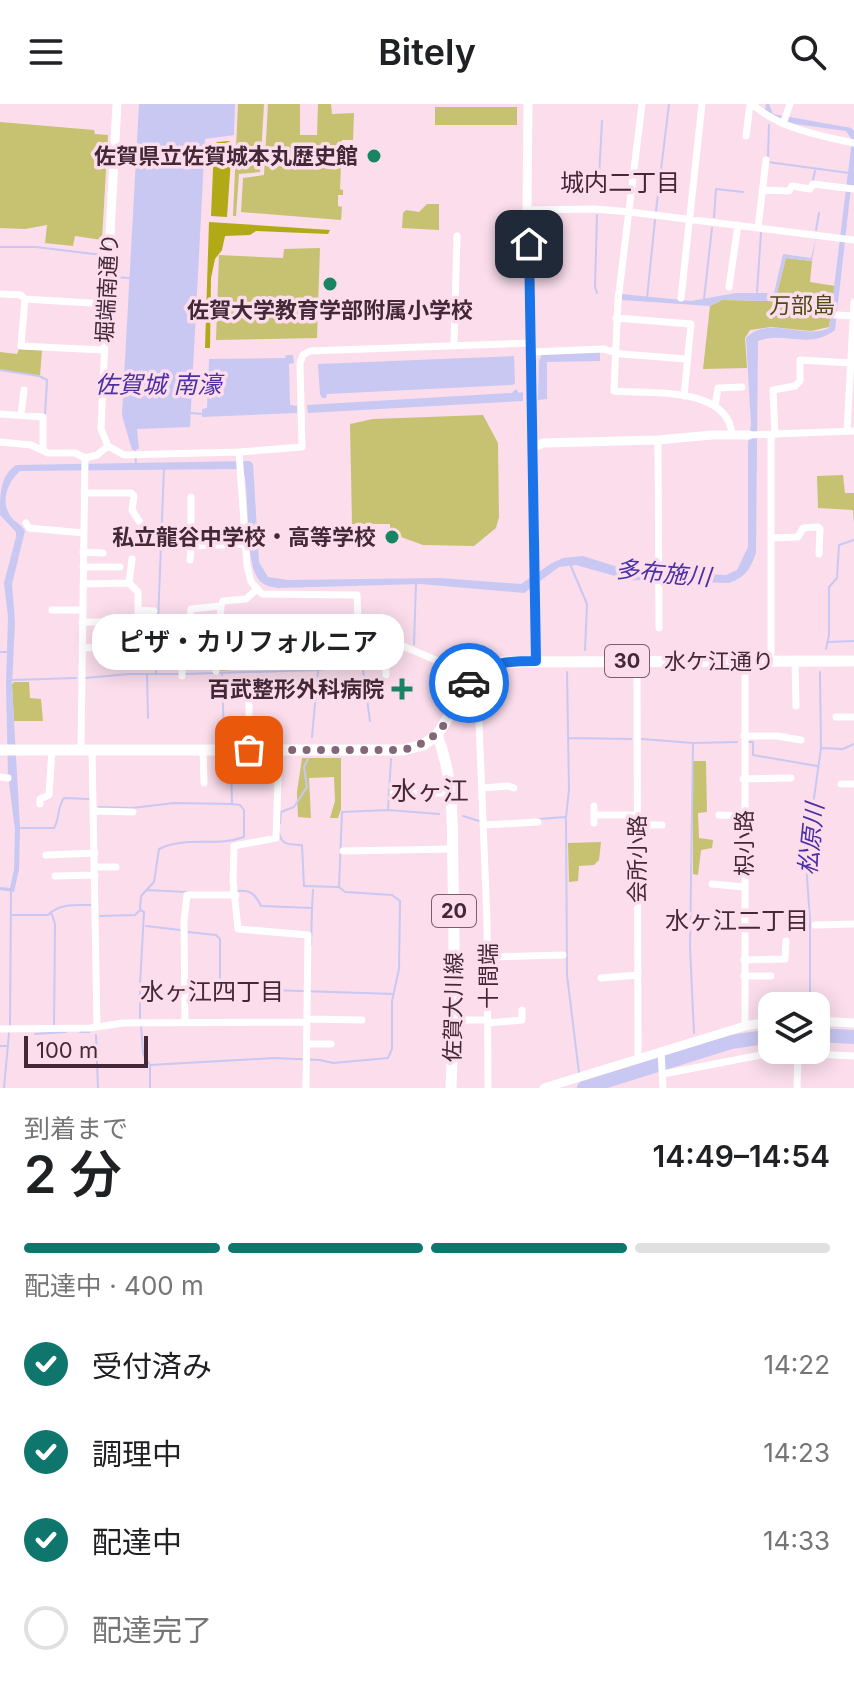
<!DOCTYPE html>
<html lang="ja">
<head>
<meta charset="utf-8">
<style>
	:root { --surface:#fff; --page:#f2f2f2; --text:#202124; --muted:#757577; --line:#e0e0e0; --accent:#0f766e }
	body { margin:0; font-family:Inter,"Noto Sans JP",sans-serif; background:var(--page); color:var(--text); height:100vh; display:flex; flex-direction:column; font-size:30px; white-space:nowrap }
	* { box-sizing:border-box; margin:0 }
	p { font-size:26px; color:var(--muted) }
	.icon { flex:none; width:44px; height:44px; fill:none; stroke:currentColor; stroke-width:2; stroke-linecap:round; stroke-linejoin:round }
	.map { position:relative; height:984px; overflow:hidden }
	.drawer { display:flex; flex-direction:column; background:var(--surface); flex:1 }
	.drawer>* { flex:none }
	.controls { position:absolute; left:758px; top:888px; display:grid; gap:16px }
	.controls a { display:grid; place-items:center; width:72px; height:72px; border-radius:16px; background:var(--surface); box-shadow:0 4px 20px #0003; font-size:40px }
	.scale { position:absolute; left:24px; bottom:20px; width:124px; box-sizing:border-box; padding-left:8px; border:4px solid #442837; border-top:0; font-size:22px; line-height:28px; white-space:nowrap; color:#442837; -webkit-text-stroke:6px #fbddec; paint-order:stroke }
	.pin { position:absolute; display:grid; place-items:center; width:68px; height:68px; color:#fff; margin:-34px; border-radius:16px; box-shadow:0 4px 12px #0006 }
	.courier { position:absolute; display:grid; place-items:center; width:80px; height:80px; margin:-40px; border:6px solid #1a73e8; border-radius:50%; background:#fff; color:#222; box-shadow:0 2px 10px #0007 }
	.bubble { position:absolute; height:56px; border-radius:24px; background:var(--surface); box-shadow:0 4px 20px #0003; font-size:26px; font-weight:600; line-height:56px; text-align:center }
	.head em { font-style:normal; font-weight:600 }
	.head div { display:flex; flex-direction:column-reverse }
	.head { display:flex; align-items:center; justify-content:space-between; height:136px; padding:0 24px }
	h1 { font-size:52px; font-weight:600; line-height:60px }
	.bar { display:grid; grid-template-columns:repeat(4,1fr); gap:12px 8px; align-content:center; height:96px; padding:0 24px }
	.bar i { height:10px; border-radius:6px; background:var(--line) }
	.bar .active { background:var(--accent) }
	.bar p { grid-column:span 4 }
	ol { padding:0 24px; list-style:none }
	li { display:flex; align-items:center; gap:24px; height:88px }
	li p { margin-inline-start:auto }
	li .icon { padding:8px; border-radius:50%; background:var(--accent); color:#fff; stroke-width:4 }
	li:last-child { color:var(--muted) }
	li i { width:44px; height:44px; border:4px solid var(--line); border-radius:50% }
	header { display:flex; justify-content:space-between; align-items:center; height:104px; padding:0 24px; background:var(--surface); font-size:36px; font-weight:600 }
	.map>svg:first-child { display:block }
	.green { fill:#c6c271 }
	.forest { fill:#b1a916 }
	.water { fill:#c8c8f3 }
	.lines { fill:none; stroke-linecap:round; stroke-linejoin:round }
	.stream { stroke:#c8c8f3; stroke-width:2 }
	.river { stroke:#c8c8f3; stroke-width:14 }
	.street { stroke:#fff; stroke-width:7 }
	.secondary { stroke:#fff; stroke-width:9 }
	.primary { stroke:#fff; stroke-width:11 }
	.done { stroke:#846776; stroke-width:8; stroke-dasharray:0 14.4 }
	.route { stroke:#1a73e8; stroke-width:10 }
	.poi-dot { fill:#178562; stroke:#fbddec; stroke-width:3 }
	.labels { text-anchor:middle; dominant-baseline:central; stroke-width:7; stroke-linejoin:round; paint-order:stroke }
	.shield { fill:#fbddec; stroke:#7b5e6d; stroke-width:2 }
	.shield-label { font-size:20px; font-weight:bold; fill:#442837 }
	.poi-label { font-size:22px; font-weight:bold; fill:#442837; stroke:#fbddec; text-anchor:end }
	.street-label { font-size:22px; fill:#442837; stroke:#fbddec }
	.park-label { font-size:22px; fill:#4c4915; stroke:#fbddec }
	.neighbourhood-label { font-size:24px; fill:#442837; stroke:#fbddec }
	.water-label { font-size:24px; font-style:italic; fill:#4a30a6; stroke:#fbddec }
	.quarter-label { font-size:26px; fill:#442837; stroke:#fbddec }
</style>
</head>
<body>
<header><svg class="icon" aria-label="menu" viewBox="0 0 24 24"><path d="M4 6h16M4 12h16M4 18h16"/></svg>Bitely<svg class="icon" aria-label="search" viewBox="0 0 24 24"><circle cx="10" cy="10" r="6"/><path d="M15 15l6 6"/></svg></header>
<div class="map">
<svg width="854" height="984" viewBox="0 0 854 984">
	<rect width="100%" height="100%" fill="#fbddec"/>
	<path class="green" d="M 238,0 L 264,0 L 260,68 L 239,70 L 236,112 L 233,112 Z
		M 268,0 L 300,0 L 300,31 L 317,31 L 318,0 L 331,0 L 332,10 L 354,9 L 353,36 L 342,36 L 340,85 L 343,86 L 343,91 L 338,91 L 338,102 L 342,103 L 341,116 L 241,108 L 243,74 L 264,71 Z
		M 435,3 L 517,3 L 517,21 L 435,21 Z
		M 0,18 L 94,26 L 95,30 L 108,31 L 102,136 L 75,132 L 73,142 L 45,139 L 47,121 L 25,125 L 0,124 Z
		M 427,100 L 439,100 L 439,126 L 402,124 L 403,109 L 406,106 L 419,108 Z
		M 320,144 L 317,234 L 216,236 L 219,151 L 283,154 L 284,145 Z
		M 786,154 L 812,157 L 810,178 L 835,182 L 829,223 L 811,227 L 771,223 L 750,226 L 745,234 L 747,264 L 703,265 L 710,202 L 722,196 L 775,197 Z
		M 19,245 L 42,246 L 40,272 L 0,266 L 0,248 L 17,250 Z
		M 483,311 L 498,339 L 499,413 L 496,424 L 474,442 L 423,441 L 390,429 L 390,420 L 352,420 L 350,320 L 373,315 Z
		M 843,371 L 845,389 L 854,389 L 854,418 L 853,406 L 818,404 L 817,372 Z
		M 221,526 L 234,526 L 237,538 L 250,538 L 249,565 L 218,567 Z
		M 14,578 L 29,578 L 30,594 L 41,595 L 43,617 L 14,617 L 12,581 Z
		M 302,654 L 341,654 L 341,705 L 338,714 L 330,714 L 335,697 L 334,673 L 309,674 L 311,714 L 298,713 L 297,688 Z
		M 693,657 L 706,657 L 707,708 L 698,709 L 699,734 L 713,736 L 712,744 L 701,746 L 698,771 L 693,770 Z
		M 601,738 L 599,756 L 594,761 L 579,762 L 578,777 L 569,778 L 568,739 Z"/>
	<path class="forest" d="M 229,37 L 232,40 L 227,113 L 211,112 L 214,42 L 217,38 Z
		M 209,118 L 330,126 L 328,130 L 256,127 L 250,131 L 225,132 L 222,146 L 215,155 L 211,174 L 210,244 L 205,244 Z"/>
	<path class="water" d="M 139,0 L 235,0 L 234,31 L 205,35 L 190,323 L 137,325 L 139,345 L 132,346 L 122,311 Z
		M 766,0 L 769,0 L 773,10 L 851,24 L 854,27 L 854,81 L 851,83 L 835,226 C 809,246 785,227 758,237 L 756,449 C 750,465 746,473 729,479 L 629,476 L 576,461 L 559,463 L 524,489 L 420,480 L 278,484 C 271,483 265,482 260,477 C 243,459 251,392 243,365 L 20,367 C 7,379 0,397 11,413 C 16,419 21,420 25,427 L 12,480 L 15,518 L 12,581 L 20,723 L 19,766 L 14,788 L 0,786 L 0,783 L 10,784 L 14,766 L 15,726 L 8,671 L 6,580 L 8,513 L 4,479 L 16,433 L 16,428 L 0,411 C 0,390 0,372 16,361 L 250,357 L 253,360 L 259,458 L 268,473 L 288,476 L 440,474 L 521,480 L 552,459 L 563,454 L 583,452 L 630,467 L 726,471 L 737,466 L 748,443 L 748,340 L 751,321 L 746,234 C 768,211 804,236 829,224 L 852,36 L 846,27 L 788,19 L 765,7 Z
		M 816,135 L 812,157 L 786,154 L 775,197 L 722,196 L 710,202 L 622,196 L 622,190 L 691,197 L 736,189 L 774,189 L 783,150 L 811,154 Z
		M 592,247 L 600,248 L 600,257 L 547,258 L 547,295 L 538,296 L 539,257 L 542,250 Z
		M 286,251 L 293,251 L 294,259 L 289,260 L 290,301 L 297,302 L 297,309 L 202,313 L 202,305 L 207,304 L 209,255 L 285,254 Z
		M 514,252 L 515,280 L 511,281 L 327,290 L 326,294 L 322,294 L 320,290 L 318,260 Z
		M 516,285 L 519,289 L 523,288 L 523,297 L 308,309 L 307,301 L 512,289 Z"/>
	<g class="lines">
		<path class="stream" d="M 768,52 L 769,21
			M 768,58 L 849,69
			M 599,73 L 602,17
			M 813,76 L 815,67
			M 656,107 L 669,0
			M 714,113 L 716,85 L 743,88
			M 816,126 L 819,109
			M 0,143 L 36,143 L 102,151 L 102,172
			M 114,173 L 129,174
			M 757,188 L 761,129
			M 597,189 L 595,183 L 597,111
			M 647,194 L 655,116
			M 704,195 L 712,124
			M 0,266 L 39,272 L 47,276 L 45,311
			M 191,309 L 203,310
			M 135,344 L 136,361
			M 570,460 L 587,500 L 585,546
			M 828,538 L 854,537
			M 414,540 L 416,479
			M 826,545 L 829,531 L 829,483 L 837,474 L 839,441 L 854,436
			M 0,548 L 8,548
			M 389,548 L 400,548
			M 361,551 L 370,617
			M 567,568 L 569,686 L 566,713 L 567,871 L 579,969
			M 156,569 L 164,364
			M 185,570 L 318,566 L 351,562 L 357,550 L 383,549
			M 222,570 L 224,633
			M 147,571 L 148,614
			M 85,574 L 129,570 L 179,570
			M 13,576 L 76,574
			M 312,633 L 318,567
			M 568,634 L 631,635
			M 642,635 L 693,639 L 737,638
			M 749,638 L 753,638 L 753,651 L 817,662
			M 693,639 L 690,843 L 694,929
			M 821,644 L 843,645 L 854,640
			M 99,703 L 132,704 L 174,699 L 232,700 L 231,657
			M 388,706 L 439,710
			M 463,712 L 479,717
			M 539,715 L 565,713
			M 280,719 L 281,708 L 294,703 L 307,683 L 304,663 L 308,655
			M 21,724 L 54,724 C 60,714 57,703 64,694 L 89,695
			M 279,729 C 282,742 290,740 302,741 L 304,782 L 339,783 L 342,708 L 388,706 L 391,655
			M 146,786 L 187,788
			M 238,787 C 251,786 255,790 261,802 L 312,804 L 313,786
			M 51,808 L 55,820 L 54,922
			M 13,811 L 48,811 C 59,799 77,801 91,801
			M 100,812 L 135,811 L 139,807
			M 146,822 L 180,826
			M 188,828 L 216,831 L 220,835 L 220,878 L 264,881 L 270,886 L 394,890
			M 311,841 L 312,804
			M 810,902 L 810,816 L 805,743 L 815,725 L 813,701 L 821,644 L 820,568
			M 140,914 L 140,881 L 144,808 L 140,806 L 141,792 L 154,778 L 159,745 C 186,732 217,743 244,733 L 244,706 L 240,701 L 232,700
			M 141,921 L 143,950 L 150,961 L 150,984
			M 10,923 L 11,786
			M 80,928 L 89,928
			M 35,930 L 66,928
			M 96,931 L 98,984
			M 0,942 L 7,942
			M 150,961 L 274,954 L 320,956 L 333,959 L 388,954 L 392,945 L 392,897 L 399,865 L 400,797 L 392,791 L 345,788 L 339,783
			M 581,975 L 584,984
			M 4,984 L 9,929"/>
		<path class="river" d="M 816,931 L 854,933
			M 584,984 L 731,938 L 772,932"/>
		<path class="street" d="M 642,0 L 618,196 L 614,287 C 650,290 729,282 732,331
			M 752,0 C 781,25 818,31 854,39
			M 783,20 L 790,0
			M 746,32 L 750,0
			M 762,86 L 789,87 L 792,82 L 810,85 L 813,80 L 854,85
			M 527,106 L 595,105 L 630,108 L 854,136
			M 758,124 L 766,56
			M 109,148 L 101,325 L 108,342 L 124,351 L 239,348 L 302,343 L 300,259 L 303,251 L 310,247 L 531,239
			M 729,183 L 738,121
			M 0,190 L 21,191 L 25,195 L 106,200
			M 681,194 L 702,0
			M 25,195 L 21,242 L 104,246
			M 821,210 L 853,212
			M 616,214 L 691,220 L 684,292
			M 454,241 L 457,132
			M 532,248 L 603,245 L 622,250 L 686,255
			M 715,302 L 718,284 L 742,283
			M 0,310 L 43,313 L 43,346
			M 21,311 L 24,286
			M 847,327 L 854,198
			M 749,331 L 854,327
			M 775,331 L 773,286 L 795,282 L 800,277 L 800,256 L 851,259
			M 658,336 L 659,524
			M 0,338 L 31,341 L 48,349 L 75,349 L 85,354 L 97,351 L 108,342
			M 239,348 L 247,462 L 251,478 L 262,490 L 357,491 L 359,544 L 403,542 L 438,557 L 469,558 L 477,568 L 487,816 L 488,984
			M 84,389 L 131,389 L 134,392 L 132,406 L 139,417
			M 191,393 L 191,442 L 245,440
			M 26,419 L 29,424 L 84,429
			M 771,434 L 798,433 L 803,424 L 818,423 L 820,425 L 819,450
			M 83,448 L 103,449
			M 190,456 L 191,442
			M 83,463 L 120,463
			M 129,479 L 132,455
			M 83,480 L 129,479 L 138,488 L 138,515
			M 52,506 L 83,506
			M 138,506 L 154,507
			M 82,518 L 110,518
			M 317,543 L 359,544
			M 385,543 L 386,571
			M 82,544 L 130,542
			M 637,557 L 638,954
			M 771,557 L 771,332
			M 795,557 L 796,602
			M 445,558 L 449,600 L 454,603
			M 216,567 L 221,502
			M 182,572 L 183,530 L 189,529 L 191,505 L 221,502 L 223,497 L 246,495 L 257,485
			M 836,613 L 854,613
			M 744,632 L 777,632 L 801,636
			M 81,645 L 85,354
			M 92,645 L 97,922
			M 203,645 L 204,679
			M 249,646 L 249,589
			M 279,646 L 276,734 L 234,742 L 233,777 L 238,825 L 308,831 L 306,984
			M 0,673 L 8,674
			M 743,675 L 791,674
			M 841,680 L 854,680
			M 482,684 L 508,682 L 514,684
			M 393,689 L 451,689
			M 40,700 L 40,695 L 49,691 L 52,645
			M 594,702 L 594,719
			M 94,707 L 133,708
			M 594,711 L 637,711
			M 719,711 L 743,712
			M 483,721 L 538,718
			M 637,721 L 662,721
			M 343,747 L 452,745
			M 46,751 L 95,749
			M 95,763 L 116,763
			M 55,772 L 95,771
			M 712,780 L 744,783
			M 815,821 L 854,820
			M 488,853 L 563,851
			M 744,856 L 785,855 L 786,837
			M 744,872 L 771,872
			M 601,874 L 638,871
			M 307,915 L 362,916
			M 454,916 L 488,916
			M 185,919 L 184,818 L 187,791 L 236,791
			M 488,919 L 522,916 L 522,906
			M 745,922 L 745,557
			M 0,925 L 90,924 L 123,919 L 307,918
			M 307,940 L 331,940
			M 661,947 L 663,984
			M 663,970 L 776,948 L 854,952
			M 797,984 L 798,946"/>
		<path class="secondary" d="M 528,0 L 527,106 L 530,156 L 536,557
			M 109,148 L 117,0
			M 533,344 L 543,339 L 658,336 L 712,331 L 749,331
			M 816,917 L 854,919
			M 544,984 L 745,922 L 772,917"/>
		<path class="primary" d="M 437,631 C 455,675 452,724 453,770 C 455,842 454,912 451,984
			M 0,646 L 403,646 L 423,641 L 437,631 L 477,568 L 502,558 L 854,557"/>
	</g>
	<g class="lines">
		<path class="done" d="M 249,646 L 403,646 C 444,636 449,612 469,579"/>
		<path class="route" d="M 469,579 C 486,557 511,557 536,557 L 529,140"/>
	</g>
	<g class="poi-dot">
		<circle cx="374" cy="52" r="8"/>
		<circle cx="330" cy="180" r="8"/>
		<circle cx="392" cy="433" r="8"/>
		<path d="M398 573h8v8h8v8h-8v8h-8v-8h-8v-8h8z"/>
	</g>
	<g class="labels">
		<g class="shield">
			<rect x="605" y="541" width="44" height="32" rx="6"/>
			<rect x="432" y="791" width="44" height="32" rx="6"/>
		</g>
		<g class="shield-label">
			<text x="627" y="557">30</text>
			<text x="454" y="807">20</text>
		</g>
		<g class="poi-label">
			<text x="358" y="52">佐賀県立佐賀城本丸歴史館</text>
			<text x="330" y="206" text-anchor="middle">佐賀大学教育学部附属小学校</text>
			<text x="376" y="433">私立龍谷中学校・高等学校</text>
			<text x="384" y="585">百武整形外科病院</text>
		</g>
		<g class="street-label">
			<text transform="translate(107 184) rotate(-87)">堀端南通り</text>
			<text x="719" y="557">水ケ江通り</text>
			<text transform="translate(744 739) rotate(-90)">枳小路</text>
			<text transform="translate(637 755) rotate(-90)">会所小路</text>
			<text transform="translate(488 872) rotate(-90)">十間端</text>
			<text transform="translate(453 903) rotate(-89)">佐賀大川線</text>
		</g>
		<g class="park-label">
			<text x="802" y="201">万部島</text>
		</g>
		<g class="neighbourhood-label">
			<text x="620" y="78">城内二丁目</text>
			<text x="737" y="816">水ヶ江二丁目</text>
			<text x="212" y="887">水ヶ江四丁目</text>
		</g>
		<g class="water-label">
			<text x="158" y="280">佐賀城 南濠</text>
			<text transform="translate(663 469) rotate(5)">多布施川</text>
			<text transform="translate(811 735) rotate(-84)">松原川</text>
		</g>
		<g class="quarter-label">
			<text x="430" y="686">水ヶ江</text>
		</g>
	</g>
</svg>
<div class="controls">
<a><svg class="icon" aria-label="layers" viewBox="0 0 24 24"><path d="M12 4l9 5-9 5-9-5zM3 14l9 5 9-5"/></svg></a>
</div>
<div class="scale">100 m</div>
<div class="pin" style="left:249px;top:646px;background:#ea580c"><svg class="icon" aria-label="bag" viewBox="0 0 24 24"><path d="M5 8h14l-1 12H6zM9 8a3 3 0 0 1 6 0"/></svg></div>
<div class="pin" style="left:529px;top:140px;background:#1f2937"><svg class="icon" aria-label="home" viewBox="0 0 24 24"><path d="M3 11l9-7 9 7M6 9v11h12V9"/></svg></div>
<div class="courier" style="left:469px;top:579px"><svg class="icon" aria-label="car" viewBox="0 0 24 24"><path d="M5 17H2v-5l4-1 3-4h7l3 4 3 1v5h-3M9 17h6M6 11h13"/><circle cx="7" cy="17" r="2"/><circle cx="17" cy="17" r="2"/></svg></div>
<div class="bubble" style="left:92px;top:510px;width:312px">ピザ・カリフォルニア</div>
</div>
<section class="drawer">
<div class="head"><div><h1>2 分</h1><p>到着まで</p></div><em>14:49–14:54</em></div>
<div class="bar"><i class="active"></i><i class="active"></i><i class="active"></i><i></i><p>配達中 · 400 m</p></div>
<ol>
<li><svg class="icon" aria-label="check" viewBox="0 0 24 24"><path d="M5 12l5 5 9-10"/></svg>受付済み<p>14:22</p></li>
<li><svg class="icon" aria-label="check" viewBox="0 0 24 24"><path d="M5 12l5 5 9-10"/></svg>調理中<p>14:23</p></li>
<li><svg class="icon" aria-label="check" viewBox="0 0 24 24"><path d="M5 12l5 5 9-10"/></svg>配達中<p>14:33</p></li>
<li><i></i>配達完了</li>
</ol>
</section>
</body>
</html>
